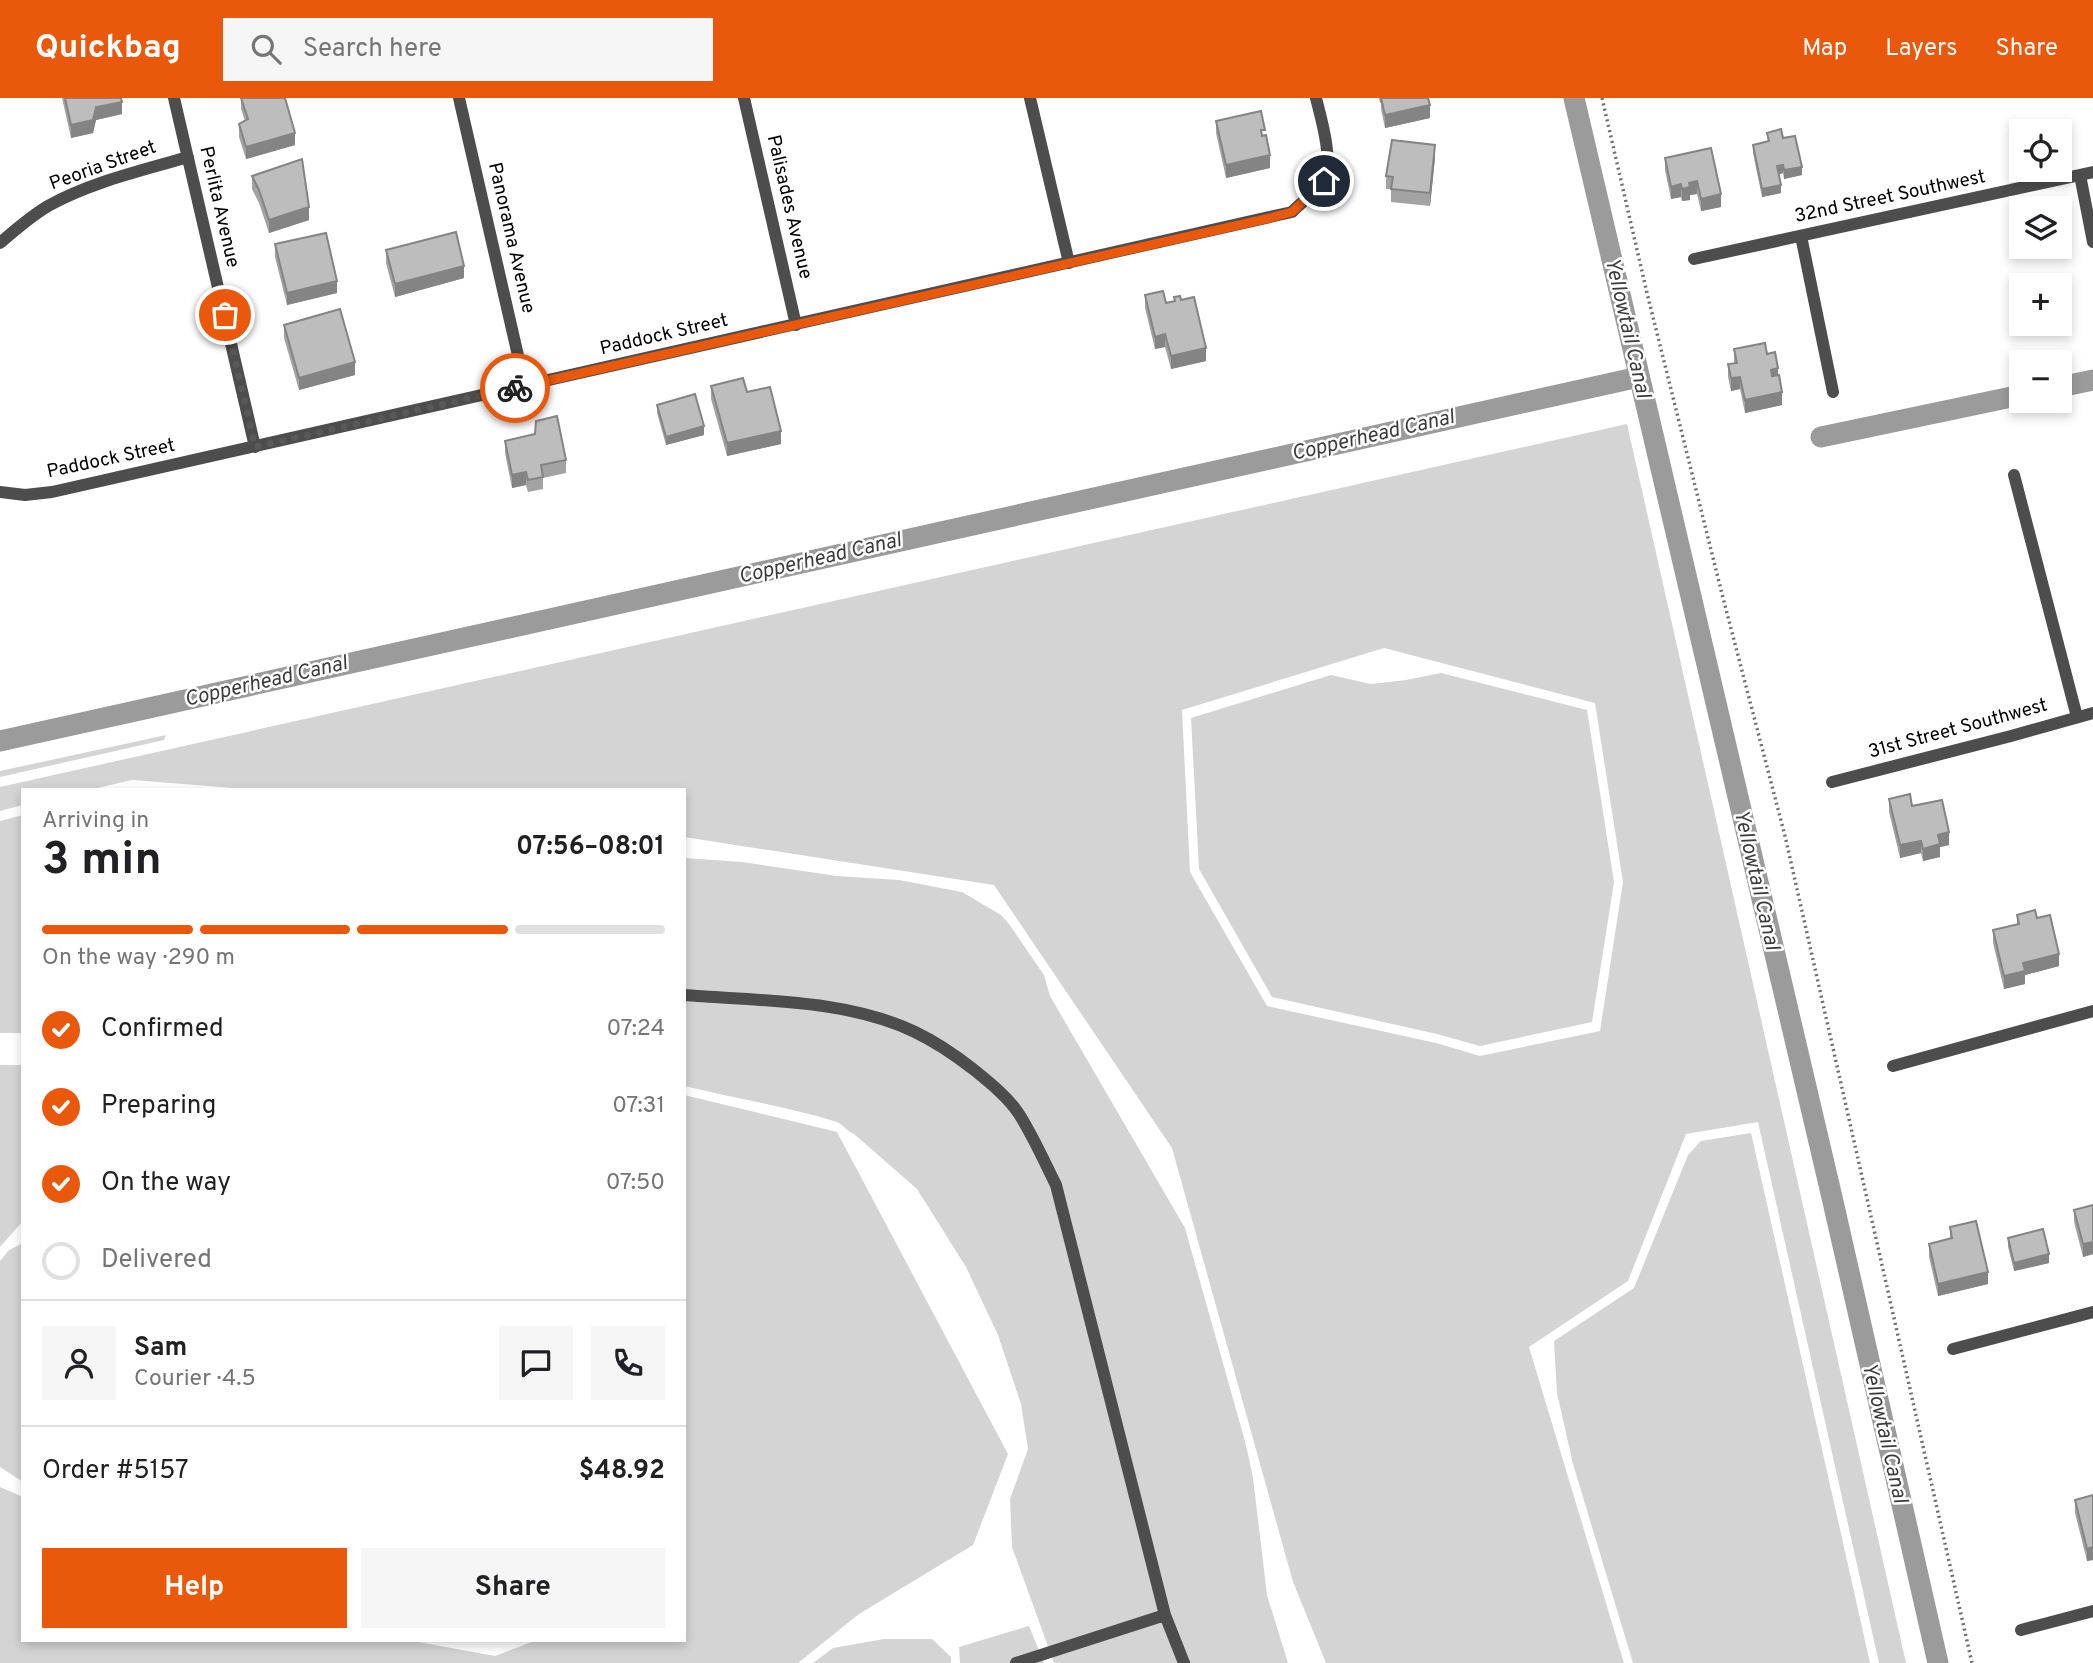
<!DOCTYPE html>
<html lang="en">
<head>
<meta charset="utf-8">
<style>
	:root { --surface:#fff; --page:#f6f6f6; --text:#202124; --muted:#757577; --line:#e0e0e0; --accent:#ea580c }
	body { margin:0; font-family:Overpass,sans-serif; background:var(--page); color:var(--text); height:100vh; display:flex; flex-direction:column; font-size:26px; white-space:nowrap }
	* { box-sizing:border-box; margin:0 }
	p { font-size:23px; color:var(--muted) }
	.icon { flex:none; width:38px; height:38px; fill:none; stroke:currentColor; stroke-width:2; stroke-linecap:round; stroke-linejoin:round }
	.map { position:relative; flex:1; overflow:hidden }
	.details { position:absolute; left:21px; top:690px; width:665px; height:854px; display:flex; flex-direction:column; background:var(--surface); border-radius:0px; box-shadow:0 4px 10px #0003 }
	.details>* { flex:none }
	.controls { position:absolute; left:2009px; top:21px; display:grid; gap:14px }
	.controls a { display:grid; place-items:center; width:63px; height:63px; border-radius:0px; background:var(--surface); box-shadow:0 4px 10px #0003; font-size:35px }
	.pin { position:absolute; display:grid; place-items:center; width:60px; height:60px; color:#fff; margin:-30px; border:4px solid #fff; border-radius:50%; box-shadow:0 2px 7px #0007 }
	.courier { position:absolute; display:grid; place-items:center; width:70px; height:70px; margin:-35px; border:5px solid #ea580c; border-radius:50%; background:#fff; color:#222; box-shadow:0 2px 9px #0007 }
	.overview em { font-style:normal; font-weight:700 }
	.overview div { display:flex; flex-direction:column-reverse }
	.overview { display:flex; align-items:center; justify-content:space-between; height:119px; padding:0 21px }
	h1 { font-size:46px; font-weight:700; line-height:52px }
	.bar { display:grid; grid-template-columns:repeat(4,1fr); gap:10px 7px; align-content:center; height:84px; padding:0 21px }
	.bar i { height:9px; border-radius:5px; background:var(--line) }
	.bar .active { background:var(--accent) }
	.bar p { grid-column:span 4 }
	.line { display:flex; align-items:center; gap:18px; padding:0 21px; border-top:2px solid var(--line) }
	.line div { flex:1 }
	.round { display:grid; place-items:center; flex:none; width:74px; height:74px; border-radius:0px; background:var(--page) }
	ol { padding:0 21px; list-style:none }
	li { display:flex; align-items:center; gap:21px; height:77px }
	li p { margin-inline-start:auto }
	li .icon { padding:7px; border-radius:50%; background:var(--accent); color:#fff; stroke-width:4 }
	li:last-child { color:var(--muted) }
	li i { width:38px; height:38px; border:4px solid var(--line); border-radius:50% }
	.cta { display:flex; gap:14px; margin-top:auto; padding:14px 21px }
	.cta a { flex:1; height:80px; border-radius:0px; background:var(--accent); color:#fff; font-size:28px; font-weight:700; line-height:80px; text-align:center }
	.cta a+a { background:var(--page); color:var(--text) }
	header { display:flex; align-items:center; gap:42px; box-sizing:border-box; height:98px; padding:0 35px; background:var(--accent); color:#fff }
	header strong { font-size:33px }
	nav { display:flex; gap:38px; margin-inline-start:auto; font-size:24px }
	.search { width:490px; height:63px; background:var(--page); display:flex; align-items:center; gap:18px; box-sizing:border-box; padding:0 24px; border-radius:0px; color:var(--muted); font-size:26px }
	.map>svg:first-child { display:block }
	.green { fill:#d4d4d4; fill-rule:evenodd }
	.lines { fill:none; stroke-linecap:round; stroke-linejoin:round }
	.canal { stroke:#9b9b9b; stroke-width:21 }
	.path { stroke:#6f6f6f; stroke-width:3.5; stroke-dasharray:2 3.5; stroke-linecap:butt }
	.minor { stroke:#4d4d4d; stroke-width:12 }
	.wall { fill:#a3a3a3 }
	.shaded-wall { fill:#848484 }
	.building { fill:#bdbdbd; stroke:#848484; stroke-width:2 }
	.done { stroke:#595959; stroke-width:7; stroke-dasharray:0 12.6 }
	.route { stroke:#ea580c; stroke-width:9 }
	.labels { text-anchor:middle; dominant-baseline:central; stroke-width:5; stroke-linejoin:round; paint-order:stroke }
	.street-label { font-size:19px; fill:#000; stroke:#fff }
	.water-label { font-size:21px; font-style:italic; fill:#3c3c3c; stroke:#fff }
</style>
</head>
<body>
<header>
<strong>Quickbag</strong>
<div class="search"><svg class="icon" aria-label="search" viewBox="0 0 24 24"><circle cx="10" cy="10" r="6"/><path d="M15 15l6 6"/></svg>Search here</div>
<nav><a>Map</a><a>Layers</a><a>Share</a></nav>
</header>
<div class="map">
<svg width="2093" height="1565" viewBox="0 0 2093 1565">
	<rect width="100%" height="100%" fill="#fff"/>
	<path class="green" d="M 1627,326 L 1906,1565 L 1879,1565 L 1758,1024 L 1686,1036 L 1628,1183 L 1529,1249 L 1624,1565 L 1326,1565 L 1293,1484 L 1172,1050 L 994,787 L 684,739 L 684,691 L 246,691 L 132,682 L 93,691 L 23,691 L 23,707 L 0,713 L 0,689 ZM 1384,550 L 1595,605 L 1623,784 L 1600,933 L 1480,958 L 1436,945 L 1267,908 L 1190,774 L 1182,612 Z
		M 1441,575 L 1587,612 L 1614,784 L 1592,924 L 1480,948 L 1437,936 L 1272,899 L 1199,771 L 1191,620 L 1331,577 L 1371,586 L 1406,582 Z
		M 166,637 L 164,642 L 0,679 L 0,673 Z
		M 23,717 L 23,935 L 0,935 L 0,723 Z
		M 684,760 L 742,764 L 837,778 L 899,782 L 962,794 L 1001,817 L 1009,826 L 1044,877 L 1050,898 L 1185,1130 L 1246,1347 L 1253,1380 L 1267,1497 L 1288,1565 L 1054,1565 L 1012,1449 L 1010,1401 L 1028,1351 L 1021,1306 L 998,1237 L 966,1169 L 917,1091 L 854,1036 C 846,1033 844,1027 837,1024 C 787,1009 735,1000 684,988 Z
		M 0,967 L 23,967 L 23,1123 L 0,1149 Z
		M 684,997 L 837,1034 L 1008,1356 L 973,1447 L 859,1516 L 798,1565 L 0,1565 L 0,1389 L 23,1399 L 23,1542 L 407,1542 L 495,1558 L 537,1542 L 684,1542 Z
		M 1751,1035 L 1870,1565 L 1633,1565 L 1573,1366 L 1557,1295 L 1554,1243 L 1634,1190 L 1688,1057 L 1701,1043 Z
		M 23,1145 L 23,1384 L 0,1369 L 0,1163 L 9,1152 Z
		M 1029,1528 L 1044,1565 L 960,1565 L 959,1549 Z
		M 884,1541 L 932,1541 L 951,1559 L 951,1565 L 813,1565 L 833,1550 Z"/>
	<g class="lines">
		<path class="canal" d="M 1574,0 L 1831,1095 L 1938,1565
			M 2060,289 L 2093,282
			M 1821,339 L 2021,297
			M 0,643 L 1639,279"/>
		<path class="path" d="M 1602,0 L 1647,195 L 1722,496 L 1785,738 L 1972,1565"/>
		<path class="minor" d="M 174,0 L 255,349
			M 459,0 L 525,288
			M 744,0 L 796,227
			M 1030,0 L 1069,165
			M 2080,77 L 2093,144
			M 1801,138 L 1833,294
			M 0,145 C 15,132 31,118 48,108 C 91,84 141,73 188,59
			M 1694,161 L 2093,74
			M 2014,377 L 2077,619
			M 0,394 L 25,397 L 52,394 L 1292,114 C 1298,107 1321,90 1324,83 C 1334,64 1321,20 1316,0
			M 1832,684 L 2011,638 L 2093,615
			M 684,897 C 759,903 847,901 915,934 C 936,944 955,957 973,971 C 989,984 1008,999 1019,1016 C 1033,1038 1044,1063 1056,1087 L 1165,1517 L 1184,1565
			M 1893,968 L 2093,913
			M 1953,1251 L 2093,1214
			M 2021,1532 L 2093,1513
			M 1016,1565 L 1165,1517"/>
	</g>
	<path class="wall" d="M 62,0 L 121,0 L 122,16 L 96,22 L 93,35 L 71,40 Z
		M 241,0 L 295,47 L 246,61 L 239,39 L 239,26 L 245,23 L 241,11 Z
		M 1379,0 L 1428,0 L 1430,20 L 1385,30 L 1381,11 L 1381,5 L 1380,5 Z
		M 1216,23 L 1265,38 L 1270,70 L 1226,80 L 1216,35 Z
		M 1767,35 L 1783,40 L 1802,77 L 1784,81 L 1783,75 L 1779,76 L 1781,95 L 1762,99 L 1753,55 L 1753,47 L 1768,44 Z
		M 1711,50 L 1721,109 L 1701,113 L 1697,96 L 1690,97 L 1690,102 L 1682,103 L 1681,99 L 1671,101 L 1665,72 L 1665,60 Z
		M 1435,60 L 1430,108 L 1391,104 L 1391,91 L 1386,91 L 1386,78 Z
		M 252,78 L 309,122 L 269,135 L 259,105 L 252,91 Z
		M 275,146 L 337,195 L 287,207 L 275,159 Z
		M 386,152 L 464,180 L 395,199 L 386,165 Z
		M 1145,197 L 1166,205 L 1174,203 L 1174,199 L 1206,263 L 1171,271 L 1165,249 L 1155,251 L 1145,210 Z
		M 284,227 L 355,277 L 299,292 L 284,240 Z
		M 1734,251 L 1767,256 L 1778,277 L 1782,307 L 1745,315 L 1740,291 L 1731,293 L 1728,279 L 1728,266 L 1734,265 Z
		M 711,288 L 747,294 L 781,346 L 727,358 L 711,301 Z
		M 657,307 L 704,337 L 666,347 L 657,315 Z
		M 505,343 L 566,362 L 566,375 L 543,380 L 543,391 L 528,394 L 526,387 L 512,390 L 505,355 Z
		M 1889,701 L 1912,708 L 1949,747 L 1940,749 L 1940,759 L 1923,763 L 1921,755 L 1900,760 L 1889,714 Z
		M 2017,817 L 2037,820 L 2059,868 L 2025,877 L 2025,886 L 2004,891 L 1993,845 L 1993,832 L 2017,827 Z
		M 2093,1107 L 2093,1156 L 2083,1159 L 2074,1124 L 2074,1112 Z
		M 1950,1129 L 1988,1186 L 1938,1198 L 1929,1159 L 1929,1146 L 1950,1141 Z
		M 2008,1140 L 2049,1165 L 2014,1173 L 2008,1149 Z
		M 2093,1397 L 2093,1462 L 2087,1463 L 2075,1415 L 2075,1402 Z"/>
	<path class="shaded-wall" d="M 122,4 L 122,16 L 96,22 L 93,35 L 71,40 L 71,27 L 96,9 Z
		M 1430,7 L 1430,20 L 1385,30 L 1385,17 Z
		M 295,35 L 295,47 L 246,61 L 246,49 Z
		M 1435,47 L 1435,60 L 1430,108 L 1430,95 Z
		M 1270,57 L 1270,70 L 1226,80 L 1226,67 Z
		M 1783,67 L 1783,75 L 1777,77 L 1777,68 Z
		M 1802,69 L 1802,77 L 1784,81 L 1784,72 Z
		M 1697,83 L 1697,96 L 1690,97 L 1690,102 L 1682,103 L 1682,91 L 1689,85 Z
		M 1681,86 L 1681,99 L 1671,101 L 1671,89 Z
		M 1781,87 L 1781,95 L 1762,99 L 1762,91 Z
		M 1721,96 L 1721,109 L 1701,113 L 1701,101 Z
		M 309,109 L 309,122 L 269,135 L 269,122 Z
		M 464,168 L 464,180 L 395,199 L 395,186 Z
		M 337,183 L 337,195 L 287,207 L 287,195 Z
		M 1165,236 L 1165,249 L 1155,251 L 1155,239 Z
		M 1206,250 L 1206,263 L 1171,271 L 1171,258 Z
		M 355,264 L 355,277 L 299,292 L 299,280 Z
		M 1778,270 L 1778,283 L 1771,285 L 1771,272 Z
		M 1740,279 L 1740,291 L 1731,293 L 1731,280 Z
		M 1782,294 L 1782,307 L 1745,315 L 1745,302 Z
		M 704,328 L 704,337 L 666,347 L 666,339 Z
		M 781,333 L 781,346 L 727,358 L 727,345 Z
		M 526,374 L 526,387 L 512,390 L 512,377 Z
		M 1949,734 L 1949,747 L 1940,749 L 1940,759 L 1923,763 L 1923,751 L 1938,737 Z
		M 1921,743 L 1921,755 L 1900,760 L 1900,747 Z
		M 2059,856 L 2059,868 L 2025,877 L 2025,886 L 2004,891 L 2004,878 L 2023,865 Z
		M 2093,1144 L 2093,1156 L 2083,1159 L 2083,1146 Z
		M 2049,1156 L 2049,1165 L 2014,1173 L 2014,1165 Z
		M 1988,1174 L 1988,1186 L 1938,1198 L 1938,1186 Z
		M 2093,1449 L 2093,1462 L 2087,1463 L 2087,1451 Z"/>
	<path class="building" d="M 65,0 L 121,0 L 122,4 L 96,9 L 93,22 L 71,27 Z
		M 241,0 L 285,0 L 295,35 L 246,49 L 239,26 L 248,21 Z
		M 1381,0 L 1428,0 L 1430,7 L 1385,17 Z
		M 1261,13 L 1265,32 L 1261,32 L 1262,38 L 1266,37 L 1270,57 L 1226,67 L 1216,23 Z
		M 1781,31 L 1783,40 L 1795,38 L 1802,69 L 1784,72 L 1783,67 L 1777,68 L 1781,87 L 1762,91 L 1753,47 L 1769,43 L 1767,35 Z
		M 1392,42 L 1435,47 L 1430,95 L 1391,91 L 1393,79 L 1386,78 Z
		M 1711,50 L 1721,96 L 1701,101 L 1697,83 L 1689,85 L 1690,89 L 1682,91 L 1681,86 L 1671,89 L 1665,60 Z
		M 302,61 L 309,109 L 269,122 L 259,92 L 252,78 Z
		M 456,134 L 464,168 L 395,186 L 386,152 Z
		M 326,135 L 337,183 L 287,195 L 275,146 Z
		M 1163,193 L 1166,205 L 1175,203 L 1174,199 L 1180,198 L 1181,202 L 1194,199 L 1206,250 L 1171,258 L 1165,236 L 1155,239 L 1145,197 Z
		M 340,211 L 355,264 L 299,280 L 284,227 Z
		M 1765,245 L 1767,256 L 1775,254 L 1778,270 L 1771,272 L 1772,278 L 1779,277 L 1782,294 L 1745,302 L 1740,279 L 1731,280 L 1728,266 L 1737,265 L 1734,251 Z
		M 743,280 L 747,294 L 770,289 L 781,333 L 727,345 L 711,288 Z
		M 695,296 L 704,328 L 666,339 L 657,307 Z
		M 557,318 L 566,362 L 541,367 L 543,379 L 528,382 L 526,374 L 512,377 L 505,343 L 535,336 L 536,323 Z
		M 1910,696 L 1912,708 L 1942,702 L 1949,734 L 1938,737 L 1940,746 L 1923,751 L 1921,743 L 1900,747 L 1889,701 Z
		M 2035,812 L 2037,820 L 2050,817 L 2059,856 L 2023,865 L 2025,873 L 2004,878 L 1993,832 L 2019,826 L 2017,817 Z
		M 2093,1107 L 2093,1144 L 2083,1146 L 2074,1112 Z
		M 1976,1123 L 1988,1174 L 1938,1186 L 1929,1146 L 1952,1140 L 1950,1129 Z
		M 2043,1131 L 2049,1156 L 2014,1165 L 2008,1140 Z
		M 2093,1397 L 2093,1449 L 2087,1451 L 2075,1402 Z"/>
	<g class="lines">
		<path class="done" d="M 225,217 L 255,349 L 515,290"/>
		<path class="route" d="M 515,290 L 1270,120 L 1292,114 L 1324,83"/>
	</g>
	<g class="labels">
		<g class="street-label">
			<text transform="translate(103 68) rotate(-20)">Peoria Street</text>
			<text transform="translate(1890 99) rotate(-12)">32nd Street Southwest</text>
			<text transform="translate(219 109) rotate(77)">Perlita Avenue</text>
			<text transform="translate(789 109) rotate(77)">Palisades Avenue</text>
			<text transform="translate(511 140) rotate(77)">Panorama Avenue</text>
			<text transform="translate(664 237) rotate(-13)">Paddock Street</text>
			<text transform="translate(111 361) rotate(-12)">Paddock Street</text>
			<text transform="translate(1958 631) rotate(-15)">31st Street Southwest</text>
		</g>
		<g class="water-label">
			<text transform="translate(1627 230) rotate(77)">Yellowtail Canal</text>
			<text transform="translate(1373 338) rotate(-13)">Copperhead Canal</text>
			<text transform="translate(820 461) rotate(-13)">Copperhead Canal</text>
			<text transform="translate(266 584) rotate(-13)">Copperhead Canal</text>
			<text transform="translate(1756 782) rotate(77)">Yellowtail Canal</text>
			<text transform="translate(1884 1335) rotate(77)">Yellowtail Canal</text>
		</g>
	</g>
</svg>
<div class="controls">
<a><svg class="icon" aria-label="locate" viewBox="0 0 24 24"><circle cx="12" cy="12" r="6"/><path d="M12 2v4M12 18v4M2 12h4M18 12h4"/></svg></a>
<a><svg class="icon" aria-label="layers" viewBox="0 0 24 24"><path d="M12 4l9 5-9 5-9-5zM3 14l9 5 9-5"/></svg></a>
<a>+</a>
<a>−</a>
</div>
<div class="pin" style="left:225px;top:217px;background:#ea580c"><svg class="icon" aria-label="bag" viewBox="0 0 24 24"><path d="M5 8h14l-1 12H6zM9 8a3 3 0 0 1 6 0"/></svg></div>
<div class="pin" style="left:1324px;top:83px;background:#1f2937"><svg class="icon" aria-label="home" viewBox="0 0 24 24"><path d="M3 11l9-7 9 7M6 9v11h12V9"/></svg></div>
<div class="courier" style="left:515px;top:290px"><svg class="icon" aria-label="bike" viewBox="0 0 24 24"><circle cx="6" cy="16" r="4"/><circle cx="18" cy="16" r="4"/><path d="M6 16l4-8h5l3 8M10 8l3 8H6M13 5h3"/></svg></div>
<section class="details">
<div class="overview"><div><h1>3 min</h1><p>Arriving in</p></div><em>07:56–08:01</em></div>
<div class="bar"><i class="active"></i><i class="active"></i><i class="active"></i><i></i><p>On the way · 290 m</p></div>
<ol>
<li><svg class="icon" aria-label="check" viewBox="0 0 24 24"><path d="M5 12l5 5 9-10"/></svg>Confirmed<p>07:24</p></li>
<li><svg class="icon" aria-label="check" viewBox="0 0 24 24"><path d="M5 12l5 5 9-10"/></svg>Preparing<p>07:31</p></li>
<li><svg class="icon" aria-label="check" viewBox="0 0 24 24"><path d="M5 12l5 5 9-10"/></svg>On the way<p>07:50</p></li>
<li><i></i>Delivered</li>
</ol>
<div class="line" style="height:126px"><a class="round"><svg class="icon" aria-label="person" viewBox="0 0 24 24"><circle cx="12" cy="8" r="4"/><path d="M4 21q1-7 8-7t8 7"/></svg></a><div><b>Sam</b><p>Courier · 4.5</p></div><a class="round"><svg class="icon" aria-label="chat" viewBox="0 0 24 24"><path d="M4 5h16v11H9l-5 4z"/></svg></a><a class="round"><svg class="icon" aria-label="phone" viewBox="0 0 24 24"><path d="M5 4h4l2 5-3 2q2 4 5 5l2-3 5 2v4C11 20 4 13 5 4z"/></svg></a></div>
<div class="line" style="height:91px"><div>Order #5157</div><b>$48.92</b></div>
<div class="cta"><a>Help</a><a>Share</a></div>
</section>
</div>
</body>
</html>
